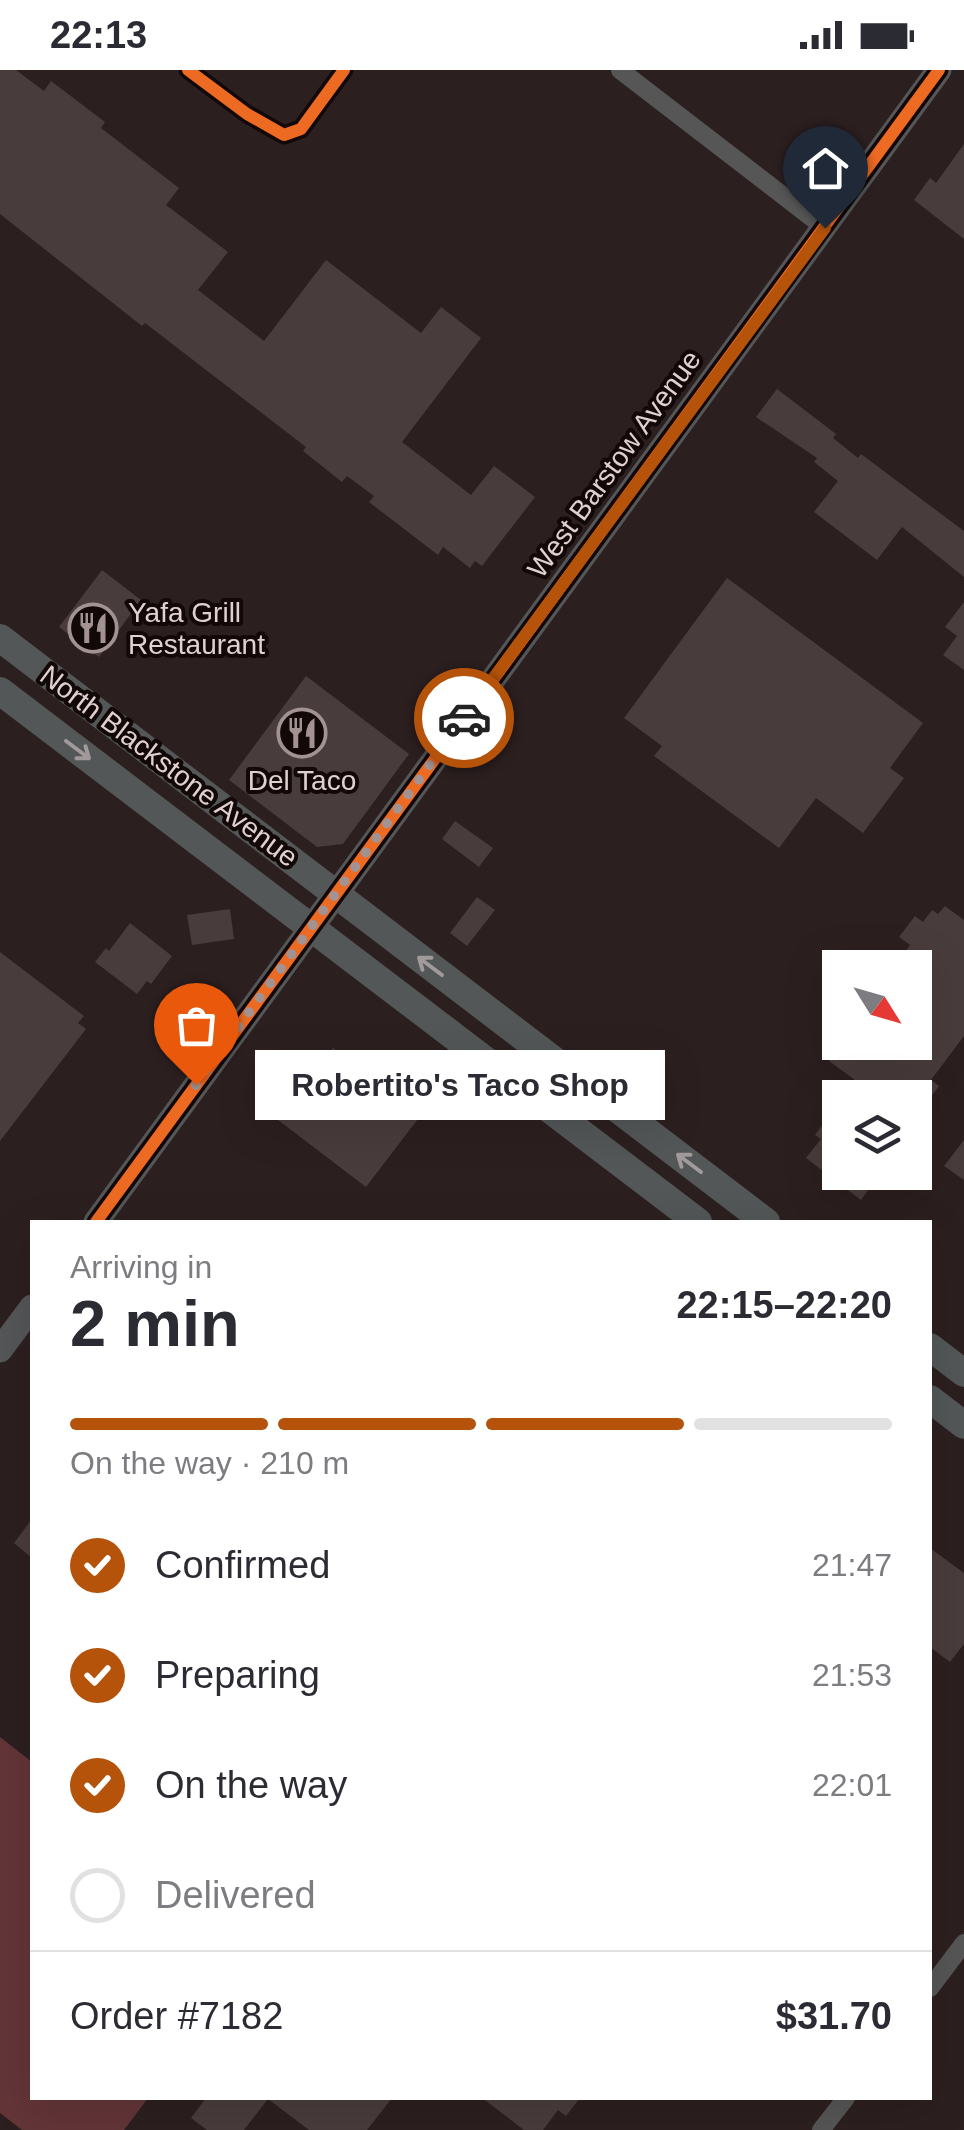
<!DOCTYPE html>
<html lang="en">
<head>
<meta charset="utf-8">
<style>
	:root { --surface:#fff; --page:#f7f7f7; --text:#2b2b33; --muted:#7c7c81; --line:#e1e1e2; --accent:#b45309 }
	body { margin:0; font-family:Arial,sans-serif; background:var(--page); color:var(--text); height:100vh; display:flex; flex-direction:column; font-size:38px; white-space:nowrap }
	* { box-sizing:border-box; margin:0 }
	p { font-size:32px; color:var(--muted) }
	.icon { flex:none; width:55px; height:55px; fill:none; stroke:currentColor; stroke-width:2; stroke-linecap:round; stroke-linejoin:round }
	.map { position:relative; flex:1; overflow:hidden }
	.sheet { position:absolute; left:30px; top:1150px; width:902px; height:880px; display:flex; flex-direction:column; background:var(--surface); border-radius:0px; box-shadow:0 10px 40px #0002 }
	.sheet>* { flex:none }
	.needle { width:65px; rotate:127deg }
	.fabs { position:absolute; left:822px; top:880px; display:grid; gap:20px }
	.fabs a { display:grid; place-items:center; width:110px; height:110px; border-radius:0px; background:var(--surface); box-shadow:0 10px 40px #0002; font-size:50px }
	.pin { position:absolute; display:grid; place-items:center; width:85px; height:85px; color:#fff; margin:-102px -42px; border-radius:50% 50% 50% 0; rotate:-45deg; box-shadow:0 0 10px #0007 }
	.pin .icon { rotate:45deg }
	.courier { position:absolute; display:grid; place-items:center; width:100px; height:100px; margin:-50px; border:8px solid #b45309; border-radius:50%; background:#fff; color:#222; box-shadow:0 2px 12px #0007 }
	.bubble { position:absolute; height:70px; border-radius:0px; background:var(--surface); box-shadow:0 10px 40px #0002; font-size:32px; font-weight:800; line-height:70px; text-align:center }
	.overview em { font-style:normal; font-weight:800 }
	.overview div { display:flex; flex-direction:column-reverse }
	.overview { display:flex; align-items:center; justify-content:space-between; height:170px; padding:0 40px }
	h1 { font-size:65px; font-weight:800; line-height:75px }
	.bar { display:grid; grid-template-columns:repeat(4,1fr); gap:15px 10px; align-content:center; height:120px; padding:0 40px }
	.bar i { height:12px; border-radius:8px; background:var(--line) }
	.bar .active { background:var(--accent) }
	.bar p { grid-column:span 4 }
	.line { display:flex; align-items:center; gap:25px; padding:0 40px; border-top:2px solid var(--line) }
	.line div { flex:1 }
	ol { padding:0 40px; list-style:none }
	li { display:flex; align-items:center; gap:30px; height:110px }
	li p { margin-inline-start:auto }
	li .icon { padding:10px; border-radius:50%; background:var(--accent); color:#fff; stroke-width:4 }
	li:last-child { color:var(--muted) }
	li i { width:55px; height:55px; border:5px solid var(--line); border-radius:50% }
	.status { display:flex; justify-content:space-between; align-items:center; height:70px; padding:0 50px; background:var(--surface); direction:ltr }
	.status svg { height:28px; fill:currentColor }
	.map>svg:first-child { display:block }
	.green { fill:#633538 }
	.building { fill:#493c3d }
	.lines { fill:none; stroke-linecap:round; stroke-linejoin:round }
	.street { stroke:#565656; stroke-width:18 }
	.secondary { stroke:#545657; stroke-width:25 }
	.primary { stroke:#535757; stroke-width:28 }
	.cycleway-casing { stroke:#120808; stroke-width:19 }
	.cycleway { stroke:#ed6a23; stroke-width:12 }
	.oneway { stroke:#a19a9a }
	.done { stroke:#a29292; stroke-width:10; stroke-dasharray:0 18 }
	.route { stroke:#b45309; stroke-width:12 }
	.labels { text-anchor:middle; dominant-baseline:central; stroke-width:8; stroke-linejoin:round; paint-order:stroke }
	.street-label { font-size:28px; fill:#e1d0d0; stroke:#120808 }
	.poi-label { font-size:28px; fill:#e1d0d0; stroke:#120808; text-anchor:start }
</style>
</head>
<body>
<div class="status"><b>22:13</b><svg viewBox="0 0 49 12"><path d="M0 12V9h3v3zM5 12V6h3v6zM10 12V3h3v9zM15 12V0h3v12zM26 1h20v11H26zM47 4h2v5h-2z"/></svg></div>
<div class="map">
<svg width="964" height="2060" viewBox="0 0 964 2060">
	<rect width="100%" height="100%" fill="#2c1f20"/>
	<path class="green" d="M 0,1667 L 32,1692 L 32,2028 L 148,2028 L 124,2060 L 22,2060 L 0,2043 Z"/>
	<path class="building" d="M 0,0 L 16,0 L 44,21 L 51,11 L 105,52 L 101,58 L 179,118 L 166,135 L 228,182 L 198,220 L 264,271 L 326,190 L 421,263 L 441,237 L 481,268 L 402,372 L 471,425 L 494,396 L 535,427 L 482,496 L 475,491 L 470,498 L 443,477 L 438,485 L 369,432 L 374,426 L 347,406 L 342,412 L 303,381 L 306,377 L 145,253 L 142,256 L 0,144 Z
		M 964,74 L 964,169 L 914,130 L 930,108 L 936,113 Z
		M 777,319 L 836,364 L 833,368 L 858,388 L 861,384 L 964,461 L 964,507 L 902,457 L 877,490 L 814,442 L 838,411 L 814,392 L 817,388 L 756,347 Z
		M 102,500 L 141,530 L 99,587 L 59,557 Z
		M 727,508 L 923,653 L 890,698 L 904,708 L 863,763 L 816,728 L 779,778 L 654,686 L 662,676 L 624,648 Z
		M 964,532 L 964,600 L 943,585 L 957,566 L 945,557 Z
		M 306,606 L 409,684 L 343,774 L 317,777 L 229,710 Z
		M 455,751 L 493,778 L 479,797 L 442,769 Z
		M 477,827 L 495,840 L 467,876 L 450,863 Z
		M 945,836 L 964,850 L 964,966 L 931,1010 L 939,1016 L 915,1049 L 915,1028 L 842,1028 L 855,1010 L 829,991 L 843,972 L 915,972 L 915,898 L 894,898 L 910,875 L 899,867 L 915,846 L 923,852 L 932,840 L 938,844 Z
		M 230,839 L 234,869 L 192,875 L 187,845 Z
		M 130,853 L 172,886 L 151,914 L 147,911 L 137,924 L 95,892 L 106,878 L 109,881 Z
		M 0,882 L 84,946 L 78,953 L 86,959 L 0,1071 Z
		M 333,978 L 421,1045 L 366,1117 L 278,1050 Z
		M 840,1031 L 840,1102 L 881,1102 L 861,1130 L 806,1088 L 821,1069 L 815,1065 Z
		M 964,1070 L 964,1110 L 944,1096 Z
		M 32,1449 L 32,1488 L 14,1473 Z
		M 930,1478 L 964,1503 L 964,1574 L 950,1592 L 930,1577 Z
		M 206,2028 L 392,2028 L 367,2060 L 309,2060 L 268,2029 L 244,2060 L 207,2060 L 191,2048 Z
		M 482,2028 L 580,2028 L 566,2046 L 558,2040 L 543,2060 L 524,2060 Z"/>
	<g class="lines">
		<path class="street" d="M 188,0 L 247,44 L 284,65 L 301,59 L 344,0
			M 620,0 L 825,158
			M 930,1918 L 964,1873
			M 821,2060 L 846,2028"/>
		<path class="secondary" d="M 96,1152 L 939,0
			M 0,1280 L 32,1237"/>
		<path class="primary" d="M 0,568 L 766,1152
			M 0,621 L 698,1152
			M 930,1277 L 964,1303
			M 930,1329 L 964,1355"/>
		<g class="cycleway-casing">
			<path id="cycleway" d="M 188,0 L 247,44 L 284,65 L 301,59 L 344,0
				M 96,1152 L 939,0"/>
		</g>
		<use href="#cycleway" class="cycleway"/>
	</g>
	<defs><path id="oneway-shaft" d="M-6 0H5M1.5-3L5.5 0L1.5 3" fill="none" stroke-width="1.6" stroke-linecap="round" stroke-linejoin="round" transform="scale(2.5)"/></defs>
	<g class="oneway">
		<use href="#oneway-shaft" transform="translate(78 680) rotate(37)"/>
		<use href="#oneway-shaft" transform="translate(430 896) rotate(-143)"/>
		<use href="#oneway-shaft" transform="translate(689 1093) rotate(-143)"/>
	</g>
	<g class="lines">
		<path class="done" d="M 196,1015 L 464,648"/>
		<path class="route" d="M 464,648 L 825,158"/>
	</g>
	<defs>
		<g id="restaurant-ring" transform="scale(2.5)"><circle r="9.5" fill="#120808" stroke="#a29292" stroke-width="1.5"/><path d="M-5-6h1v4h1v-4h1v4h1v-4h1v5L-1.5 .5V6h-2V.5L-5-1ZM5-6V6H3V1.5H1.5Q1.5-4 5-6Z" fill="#a29292"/></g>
	</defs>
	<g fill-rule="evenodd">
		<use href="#restaurant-ring" x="93" y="558"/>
		<use href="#restaurant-ring" x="302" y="663"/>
	</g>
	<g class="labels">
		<g class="street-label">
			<text transform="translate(614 394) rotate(-54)">West Barstow Avenue</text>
			<text transform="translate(169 696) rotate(37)">North Blackstone Avenue</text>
		</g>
		<g class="poi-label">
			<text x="128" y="542">Yafa Grill<tspan x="128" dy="32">Restaurant</tspan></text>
			<text x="302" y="710" text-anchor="middle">Del Taco</text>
		</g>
	</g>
</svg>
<div class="fabs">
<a><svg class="needle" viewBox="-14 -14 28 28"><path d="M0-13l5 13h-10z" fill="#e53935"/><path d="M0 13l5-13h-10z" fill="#7c7c81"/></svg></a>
<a><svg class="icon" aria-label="layers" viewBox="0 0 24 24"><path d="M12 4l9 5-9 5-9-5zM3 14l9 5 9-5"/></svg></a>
</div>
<div class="pin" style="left:196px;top:1015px;background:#ea580c"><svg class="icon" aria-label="bag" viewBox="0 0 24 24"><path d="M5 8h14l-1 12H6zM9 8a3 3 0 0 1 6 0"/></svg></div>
<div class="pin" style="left:825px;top:158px;background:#1f2937"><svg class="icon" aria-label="home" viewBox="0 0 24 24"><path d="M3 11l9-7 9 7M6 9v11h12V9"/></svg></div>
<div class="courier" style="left:464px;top:648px"><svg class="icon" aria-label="car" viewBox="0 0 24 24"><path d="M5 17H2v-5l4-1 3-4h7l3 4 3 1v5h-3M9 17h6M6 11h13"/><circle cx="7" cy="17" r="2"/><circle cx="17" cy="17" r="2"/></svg></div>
<div class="bubble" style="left:255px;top:980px;width:410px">Robertito's Taco Shop</div>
<section class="sheet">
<div class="overview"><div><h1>2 min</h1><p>Arriving in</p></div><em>22:15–22:20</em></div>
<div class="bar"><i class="active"></i><i class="active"></i><i class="active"></i><i></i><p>On the way · 210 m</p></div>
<ol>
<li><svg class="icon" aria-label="check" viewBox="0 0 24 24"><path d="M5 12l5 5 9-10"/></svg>Confirmed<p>21:47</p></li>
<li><svg class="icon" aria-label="check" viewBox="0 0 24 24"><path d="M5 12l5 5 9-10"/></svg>Preparing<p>21:53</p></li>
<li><svg class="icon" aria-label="check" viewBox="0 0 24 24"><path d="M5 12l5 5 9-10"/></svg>On the way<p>22:01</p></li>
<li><i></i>Delivered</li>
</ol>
<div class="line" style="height:130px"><div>Order #7182</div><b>$31.70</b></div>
</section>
</div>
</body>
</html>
